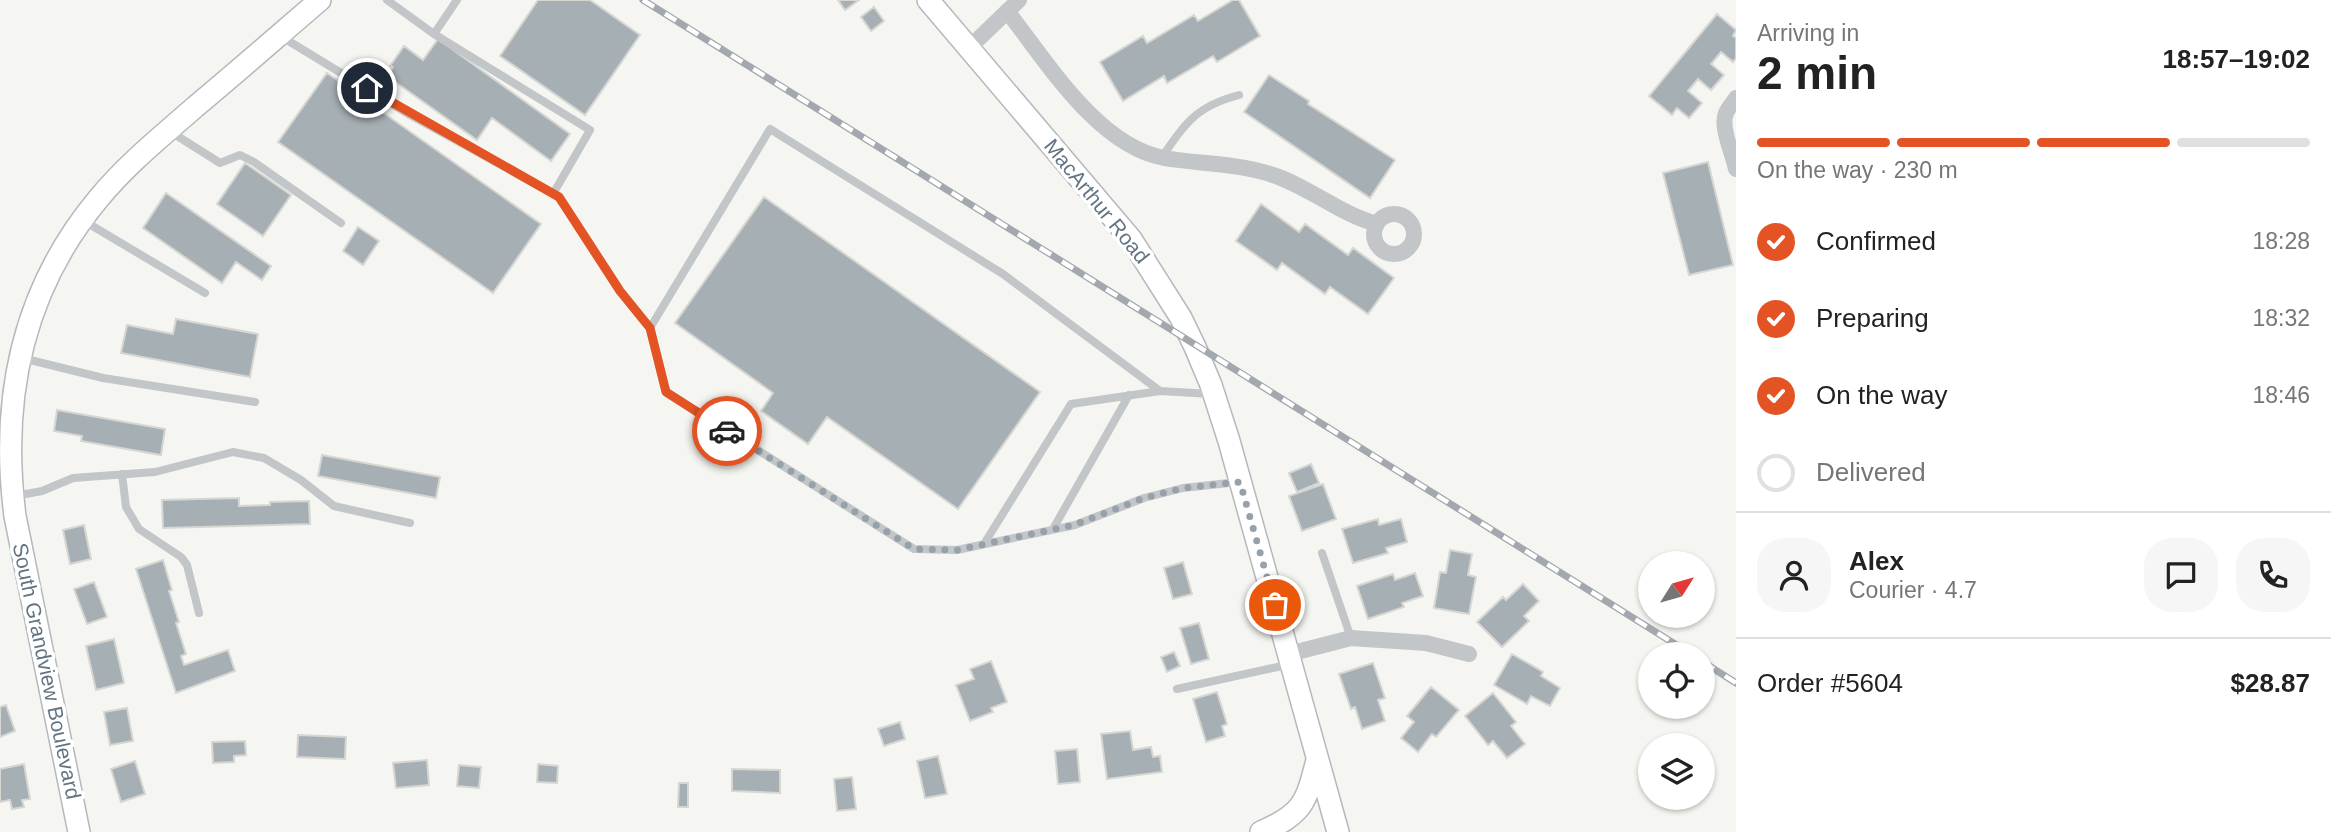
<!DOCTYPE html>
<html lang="en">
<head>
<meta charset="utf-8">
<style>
	:root { --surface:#fff; --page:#f6f6f6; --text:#222; --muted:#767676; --line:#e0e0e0; --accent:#e35323 }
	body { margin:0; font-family:Helvetica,sans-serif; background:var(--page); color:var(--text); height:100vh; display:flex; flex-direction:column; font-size:26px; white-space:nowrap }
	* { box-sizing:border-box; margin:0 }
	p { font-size:23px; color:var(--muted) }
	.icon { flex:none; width:38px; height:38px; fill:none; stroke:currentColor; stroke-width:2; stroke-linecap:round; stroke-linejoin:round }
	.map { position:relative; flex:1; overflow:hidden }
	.details { display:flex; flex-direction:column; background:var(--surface); width:595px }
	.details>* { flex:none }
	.needle { width:46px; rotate:53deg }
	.buttons { position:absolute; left:1638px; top:551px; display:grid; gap:14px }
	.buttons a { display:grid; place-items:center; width:77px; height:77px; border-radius:50%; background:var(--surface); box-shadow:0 2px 5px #0004; font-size:35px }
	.pin { position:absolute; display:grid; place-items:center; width:60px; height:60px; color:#fff; margin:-30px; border:4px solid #fff; border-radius:50%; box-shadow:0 2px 7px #0007 }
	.courier { position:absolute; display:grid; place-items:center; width:70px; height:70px; margin:-35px; border:5px solid #e35323; border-radius:50%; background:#fff; color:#222; box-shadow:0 2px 9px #0007 }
	.headline em { font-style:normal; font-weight:700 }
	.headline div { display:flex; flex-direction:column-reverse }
	.headline { display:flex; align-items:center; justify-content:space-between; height:119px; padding:0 21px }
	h1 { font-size:46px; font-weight:700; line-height:52px }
	.bar { display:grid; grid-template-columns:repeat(4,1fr); gap:10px 7px; align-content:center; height:84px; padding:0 21px }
	.bar i { height:9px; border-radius:5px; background:var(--line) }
	.bar .active { background:var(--accent) }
	.bar p { grid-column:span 4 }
	.line { display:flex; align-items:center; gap:18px; padding:0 21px; border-top:2px solid var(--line) }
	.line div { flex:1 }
	.round { display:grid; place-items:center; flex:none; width:74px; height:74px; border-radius:28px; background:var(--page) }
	ol { padding:0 21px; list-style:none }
	li { display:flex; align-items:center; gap:21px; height:77px }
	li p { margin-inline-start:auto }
	li .icon { padding:7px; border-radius:50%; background:var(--accent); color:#fff; stroke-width:4 }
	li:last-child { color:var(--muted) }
	li i { width:38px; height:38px; border:4px solid var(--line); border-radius:50% }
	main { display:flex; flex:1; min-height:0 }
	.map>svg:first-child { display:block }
	.building { fill:#a6afb4; stroke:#d6d6d3; stroke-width:2 }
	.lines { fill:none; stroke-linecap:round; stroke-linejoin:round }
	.secondary-casing { stroke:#b4b9be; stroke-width:24 }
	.lane { stroke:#c2c6c9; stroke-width:8 }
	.street { stroke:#c2c6c9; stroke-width:16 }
	.secondary { stroke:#fff; stroke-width:21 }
	.rail-casing { stroke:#a2a8ae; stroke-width:7 }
	.rail { stroke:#fff; stroke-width:4.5; stroke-dasharray:13; stroke-linecap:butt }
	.done { stroke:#96a1a9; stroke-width:7; stroke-dasharray:0 12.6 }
	.route { stroke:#e35323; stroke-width:9 }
	.labels { text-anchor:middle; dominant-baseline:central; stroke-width:7; stroke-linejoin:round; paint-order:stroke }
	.street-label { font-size:21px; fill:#637482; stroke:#fff }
</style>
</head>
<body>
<main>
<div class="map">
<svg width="1736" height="832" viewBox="0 0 1736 832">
	<rect width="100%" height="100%" fill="#f5f5f1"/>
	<path class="building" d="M 538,0 L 590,0 L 640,35 L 585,115 L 500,56 Z
		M 838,0 L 859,0 L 845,10 Z
		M 1233,0 L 1239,0 L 1260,36 L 1217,62 L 1213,56 L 1167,83 L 1164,76 L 1123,101 L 1100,62 L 1143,36 L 1147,43 L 1194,15 L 1198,21 Z
		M 874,7 L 884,21 L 871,31 L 861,17 Z
		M 1717,14 L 1736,30 L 1733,36 L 1736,38 L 1736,58 L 1733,62 L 1721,52 L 1711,64 L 1724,75 L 1711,90 L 1698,79 L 1688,91 L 1702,103 L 1689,118 L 1677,108 L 1672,115 L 1649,96 Z
		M 438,39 L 570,134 L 551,161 L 492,118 L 477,140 L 387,76 L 393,67 L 390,66 L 404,46 L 423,60 Z
		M 327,73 L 541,224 L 493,293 L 278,142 Z
		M 1269,75 L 1309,101 L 1308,104 L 1395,160 L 1370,198 L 1244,112 Z
		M 1708,162 L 1733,265 L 1689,275 L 1663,173 Z
		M 245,163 L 291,195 L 263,236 L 217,204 Z
		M 166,193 L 271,266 L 262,280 L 236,262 L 222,283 L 143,228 Z
		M 764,197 L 1040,392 L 958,509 L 827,417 L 808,444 L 761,411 L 773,393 L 675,323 Z
		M 1261,204 L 1299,232 L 1305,224 L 1348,255 L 1353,248 L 1394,278 L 1368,314 L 1330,287 L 1325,294 L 1282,263 L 1277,270 L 1236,241 Z
		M 358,227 L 379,241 L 363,265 L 343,251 Z
		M 176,319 L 258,334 L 250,377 L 121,353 L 127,325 L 173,334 Z
		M 57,410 L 165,429 L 161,455 L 81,441 L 82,436 L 54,431 Z
		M 322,455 L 440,477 L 436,498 L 318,476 Z
		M 1311,464 L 1319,483 L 1297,492 L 1289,473 Z
		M 1323,484 L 1336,519 L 1302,531 L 1289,496 Z
		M 239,498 L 239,506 L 270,505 L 270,502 L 309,501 L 310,524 L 163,528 L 162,500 Z
		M 1378,519 L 1379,525 L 1401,519 L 1407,542 L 1386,548 L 1388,553 L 1353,563 L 1342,529 Z
		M 84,525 L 91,559 L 70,564 L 63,530 Z
		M 1450,550 L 1472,554 L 1468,575 L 1476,577 L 1469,614 L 1434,608 L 1440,572 L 1446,573 Z
		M 163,560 L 172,590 L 169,591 L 179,622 L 176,623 L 186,654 L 181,656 L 184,665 L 228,650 L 235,671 L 176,693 L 136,569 Z
		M 1183,562 L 1192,594 L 1173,599 L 1164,568 Z
		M 1415,573 L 1423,596 L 1402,603 L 1404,607 L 1368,619 L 1357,586 L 1393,574 L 1395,580 Z
		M 94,582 L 107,617 L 87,624 L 74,589 Z
		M 1523,584 L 1539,601 L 1524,616 L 1529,621 L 1502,647 L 1477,622 L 1503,597 L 1506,600 Z
		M 1199,623 L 1209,659 L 1191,664 L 1180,628 Z
		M 114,639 L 124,683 L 96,690 L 86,646 Z
		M 1174,652 L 1180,666 L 1167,672 L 1161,657 Z
		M 1512,654 L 1543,672 L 1541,676 L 1560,688 L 1550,706 L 1531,696 L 1527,704 L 1494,685 Z
		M 991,661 L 1007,702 L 991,708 L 993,712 L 970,721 L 956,685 L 974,679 L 970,669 Z
		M 1373,663 L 1385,698 L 1378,700 L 1385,721 L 1362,729 L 1355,707 L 1351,709 L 1339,674 Z
		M 1431,687 L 1459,710 L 1436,737 L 1432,734 L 1418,752 L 1401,738 L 1414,722 L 1407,716 Z
		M 1217,692 L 1227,724 L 1222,726 L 1225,736 L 1206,742 L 1193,699 Z
		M 1493,693 L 1516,722 L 1511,726 L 1525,744 L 1507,758 L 1493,741 L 1488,745 L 1465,716 Z
		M 6,705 L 15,731 L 0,737 L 0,707 Z
		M 127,708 L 133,741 L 110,745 L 104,712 Z
		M 900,722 L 905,739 L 884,746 L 878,729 Z
		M 1130,731 L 1133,750 L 1151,747 L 1153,757 L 1160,756 L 1162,772 L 1107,779 L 1101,734 Z
		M 298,735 L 346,737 L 345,759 L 297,757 Z
		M 245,741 L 246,755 L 234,756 L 234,762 L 213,763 L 212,742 Z
		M 1077,749 L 1080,782 L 1058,784 L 1055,751 Z
		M 938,756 L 947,794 L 925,798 L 917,761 Z
		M 427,760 L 429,785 L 396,788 L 393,763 Z
		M 135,761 L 145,794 L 121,802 L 111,769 Z
		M 24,764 L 30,799 L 22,800 L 24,807 L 12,809 L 10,800 L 0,802 L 0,769 Z
		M 538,764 L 558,766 L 557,783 L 537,782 Z
		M 459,765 L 481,767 L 479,788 L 457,786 Z
		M 732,769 L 780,770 L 780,793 L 732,791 Z
		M 852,777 L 856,809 L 837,811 L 834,779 Z
		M 679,783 L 688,783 L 688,807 L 678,807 Z"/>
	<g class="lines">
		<g class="secondary-casing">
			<path id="secondary" d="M 928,0 L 1131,239 L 1181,318 L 1195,347 L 1211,385 L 1229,441 L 1338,832
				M 79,832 L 15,516 C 0,399 22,290 99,198 C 127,164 162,136 195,107 C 237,72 278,36 320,0
				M 1261,832 C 1303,814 1306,803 1317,760"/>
		</g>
		<path class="lane" d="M 387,0 L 434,34 L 457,0
			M 434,34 L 590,130 L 553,194
			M 282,37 L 410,115 L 559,197 L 620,291 L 650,328
			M 171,132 L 220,163 L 240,155 L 254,162 L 341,223
			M 1162,157 C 1186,122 1197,106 1239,95
			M 84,221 L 205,293
			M 22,358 L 103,378 L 255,402
			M 1211,394 L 1160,391 L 1003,274 L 770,129 L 650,328 L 666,392 L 914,549 L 957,550 L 1075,525 L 1144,498 L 1183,488 L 1238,482
			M 122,474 L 126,507 L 139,529 L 181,557 L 187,565 L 199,613
			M 15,496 L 42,491 L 73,478 L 155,472 L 233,452 L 264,458 L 301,480 L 334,506 L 410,523
			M 1053,529 L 1129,395
			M 984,544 L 1071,404 L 1160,391
			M 1322,553 L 1351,638
			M 1177,689 L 1291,664"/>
		<path class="street" d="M 1007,11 C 1047,62 1098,146 1164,158 C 1200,164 1236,163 1270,174 C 1307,185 1339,214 1377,224
			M 969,48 L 1019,0
			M 1736,98 C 1733,103 1728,108 1726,113 C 1720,127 1733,154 1736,169
			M1374 234a20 20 0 1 1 40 0a20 20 0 1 1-40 0Z
			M 1289,654 L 1351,638 L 1426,643 L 1469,654"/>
		<use href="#secondary" class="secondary"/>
		<g class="rail-casing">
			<path id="rail" d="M 643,0 L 1691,654
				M 1703,662 L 1736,683"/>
		</g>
		<use href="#rail" class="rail"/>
	</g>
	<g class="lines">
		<path class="done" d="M 727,431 L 914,549 L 957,550 L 1074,525 L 1144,498 L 1183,488 L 1240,482 L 1275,605"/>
		<path class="route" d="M 367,88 L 559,197 L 620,291 L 650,328 L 666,392 L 727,431"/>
	</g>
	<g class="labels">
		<g class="street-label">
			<text transform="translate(1097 201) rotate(51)">MacArthur Road</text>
			<text transform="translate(47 671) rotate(78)">South Grandview Boulevard</text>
		</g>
	</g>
</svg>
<div class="buttons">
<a><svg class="needle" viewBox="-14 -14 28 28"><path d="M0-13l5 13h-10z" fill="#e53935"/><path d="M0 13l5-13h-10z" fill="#767676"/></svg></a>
<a><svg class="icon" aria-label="locate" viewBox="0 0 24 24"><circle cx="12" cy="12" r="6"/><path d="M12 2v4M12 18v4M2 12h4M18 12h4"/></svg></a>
<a><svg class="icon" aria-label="layers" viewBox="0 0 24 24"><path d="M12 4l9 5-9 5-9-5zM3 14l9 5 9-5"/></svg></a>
</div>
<div class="pin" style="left:1275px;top:605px;background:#ea580c"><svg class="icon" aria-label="bag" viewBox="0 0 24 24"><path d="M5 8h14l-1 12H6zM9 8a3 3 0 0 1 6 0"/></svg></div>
<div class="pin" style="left:367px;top:88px;background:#1f2937"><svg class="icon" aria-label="home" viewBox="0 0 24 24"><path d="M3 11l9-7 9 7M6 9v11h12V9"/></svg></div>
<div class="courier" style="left:727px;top:431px"><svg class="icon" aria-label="car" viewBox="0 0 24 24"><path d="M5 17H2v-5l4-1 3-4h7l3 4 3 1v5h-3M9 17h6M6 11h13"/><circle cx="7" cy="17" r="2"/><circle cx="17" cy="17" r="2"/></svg></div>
</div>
<section class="details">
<div class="headline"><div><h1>2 min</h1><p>Arriving in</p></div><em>18:57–19:02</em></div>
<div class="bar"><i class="active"></i><i class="active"></i><i class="active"></i><i></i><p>On the way · 230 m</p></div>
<ol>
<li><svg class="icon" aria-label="check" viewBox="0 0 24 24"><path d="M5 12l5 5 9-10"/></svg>Confirmed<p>18:28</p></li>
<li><svg class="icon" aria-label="check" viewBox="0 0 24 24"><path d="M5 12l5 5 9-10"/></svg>Preparing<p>18:32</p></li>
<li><svg class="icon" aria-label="check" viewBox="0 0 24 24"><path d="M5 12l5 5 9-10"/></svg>On the way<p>18:46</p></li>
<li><i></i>Delivered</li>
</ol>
<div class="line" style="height:126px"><a class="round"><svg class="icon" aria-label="person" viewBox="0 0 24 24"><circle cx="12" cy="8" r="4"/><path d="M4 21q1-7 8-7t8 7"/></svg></a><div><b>Alex</b><p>Courier · 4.7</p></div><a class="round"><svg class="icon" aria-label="chat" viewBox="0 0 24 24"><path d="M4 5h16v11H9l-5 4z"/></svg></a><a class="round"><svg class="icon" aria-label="phone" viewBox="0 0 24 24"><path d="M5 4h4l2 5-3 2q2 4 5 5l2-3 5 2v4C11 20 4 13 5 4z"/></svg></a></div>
<div class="line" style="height:91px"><div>Order #5604</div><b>$28.87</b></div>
</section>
</main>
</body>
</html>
